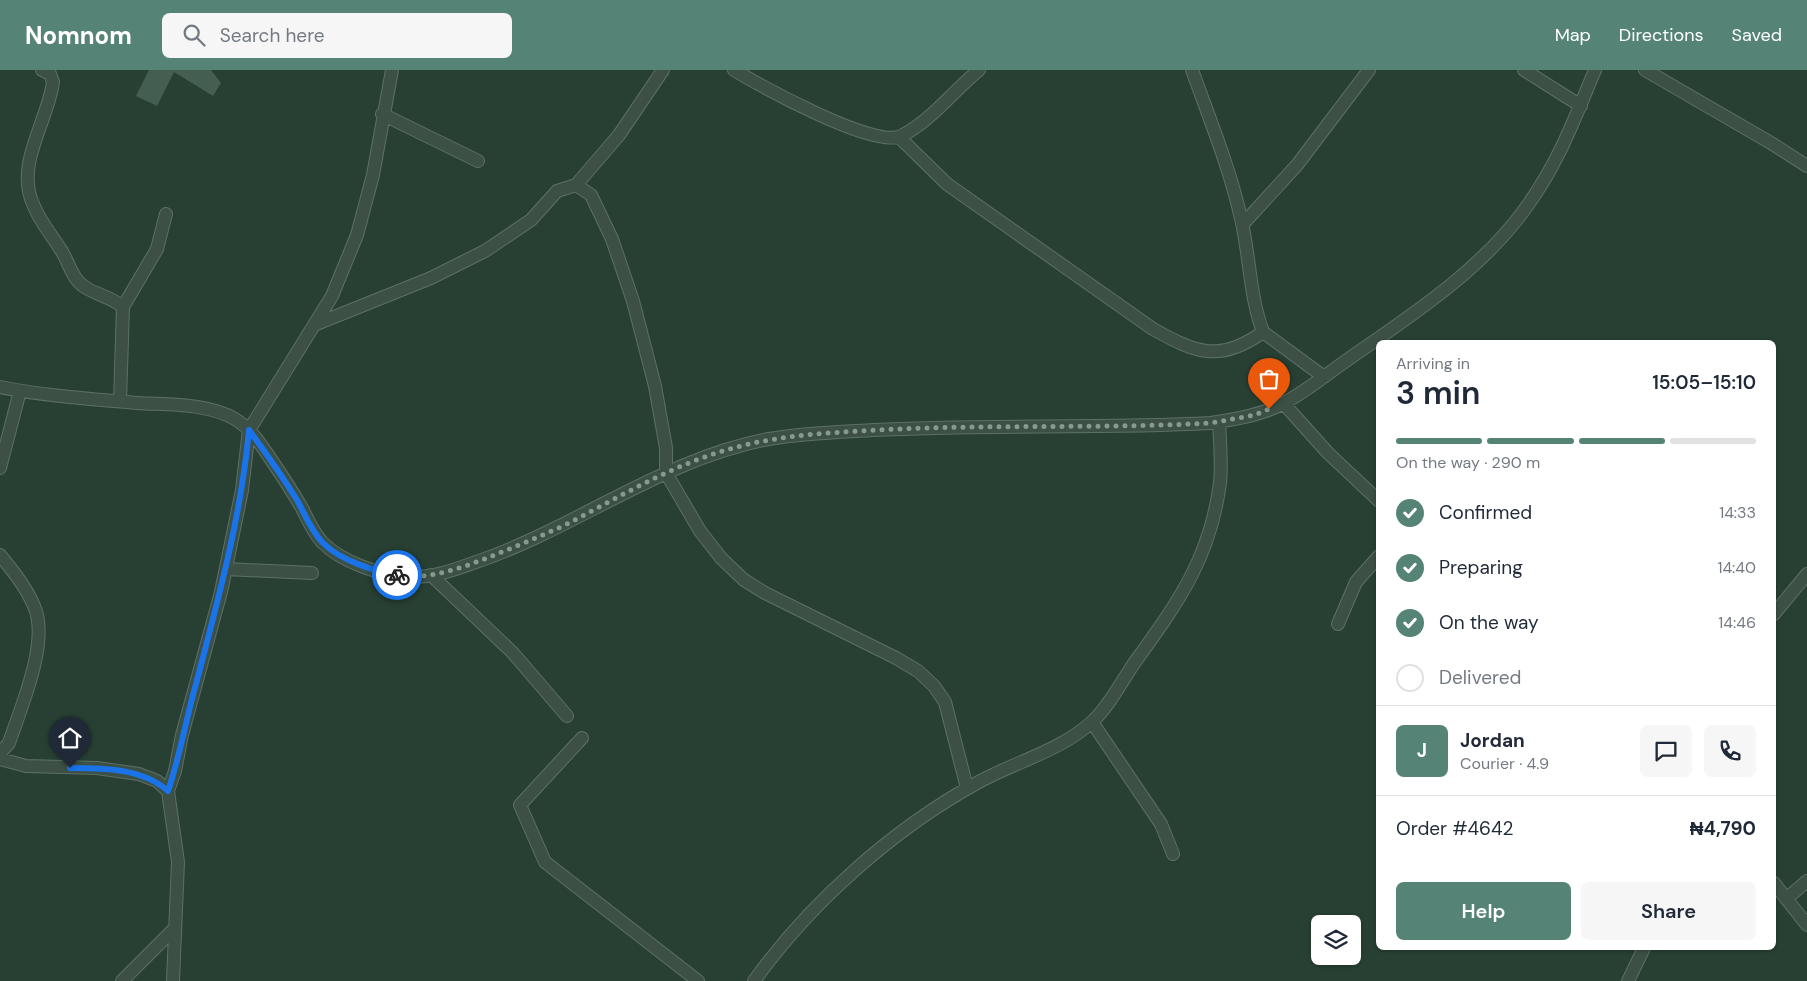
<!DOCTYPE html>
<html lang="en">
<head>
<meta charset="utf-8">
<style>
	:root { --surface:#fff; --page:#f6f6f7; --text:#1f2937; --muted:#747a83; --line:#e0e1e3; --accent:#558376 }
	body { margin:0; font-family:"DM Sans",sans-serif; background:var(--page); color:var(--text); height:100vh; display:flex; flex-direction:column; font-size:19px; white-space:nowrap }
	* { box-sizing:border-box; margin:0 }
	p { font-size:16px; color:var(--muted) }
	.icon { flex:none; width:28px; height:28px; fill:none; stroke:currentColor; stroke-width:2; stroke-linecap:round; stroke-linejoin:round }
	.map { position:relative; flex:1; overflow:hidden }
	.drawer { position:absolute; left:1376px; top:270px; width:400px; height:610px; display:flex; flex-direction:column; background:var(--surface); border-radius:8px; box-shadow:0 1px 4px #0004 }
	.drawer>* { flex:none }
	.fabs { position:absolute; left:1311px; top:845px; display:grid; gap:10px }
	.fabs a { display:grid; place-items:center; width:50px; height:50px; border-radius:8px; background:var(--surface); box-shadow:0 1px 4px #0004; font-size:25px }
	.pin { position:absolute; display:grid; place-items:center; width:42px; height:42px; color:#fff; margin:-51px -21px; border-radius:50% 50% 50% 0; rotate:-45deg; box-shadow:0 0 5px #0007 }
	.pin .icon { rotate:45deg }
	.courier { position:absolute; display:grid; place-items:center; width:50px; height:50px; margin:-25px; border:4px solid #1a73e8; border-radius:50%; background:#fff; color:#222; box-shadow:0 1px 6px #0007 }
	.overview em { font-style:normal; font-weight:600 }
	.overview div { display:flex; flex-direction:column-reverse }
	.overview { display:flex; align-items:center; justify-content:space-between; height:85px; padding:0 20px }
	h1 { font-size:32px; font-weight:600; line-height:38px }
	.bar { display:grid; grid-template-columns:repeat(4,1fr); gap:8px 5px; align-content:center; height:60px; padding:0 20px }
	.bar i { height:6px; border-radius:4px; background:var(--line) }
	.bar .active { background:var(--accent) }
	.bar p { grid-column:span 4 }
	.line { display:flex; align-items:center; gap:12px; padding:0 20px; border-top:1px solid var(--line) }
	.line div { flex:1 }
	.round { display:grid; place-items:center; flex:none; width:52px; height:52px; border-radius:8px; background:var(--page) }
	ol { padding:0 20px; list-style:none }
	li { display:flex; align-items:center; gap:15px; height:55px }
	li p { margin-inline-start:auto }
	li .icon { padding:5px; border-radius:50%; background:var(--accent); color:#fff; stroke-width:4 }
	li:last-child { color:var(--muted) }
	li i { width:28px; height:28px; border:2px solid var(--line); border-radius:50% }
	.action { display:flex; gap:10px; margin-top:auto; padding:10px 20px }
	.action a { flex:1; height:58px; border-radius:8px; background:var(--accent); color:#fff; font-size:20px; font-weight:600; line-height:58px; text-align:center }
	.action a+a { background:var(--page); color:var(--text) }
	header { display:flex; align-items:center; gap:30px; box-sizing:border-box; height:70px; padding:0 25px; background:var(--accent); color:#fff }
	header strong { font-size:24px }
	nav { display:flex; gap:28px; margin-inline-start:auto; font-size:18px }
	.search { width:350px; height:45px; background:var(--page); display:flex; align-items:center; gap:12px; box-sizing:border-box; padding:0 18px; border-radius:8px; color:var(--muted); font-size:19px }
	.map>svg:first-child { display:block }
	.building { fill:#445f51 }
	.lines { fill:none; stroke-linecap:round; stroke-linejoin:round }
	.minor-casing { stroke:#5d7066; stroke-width:14 }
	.minor { stroke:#3c5045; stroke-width:12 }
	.done { stroke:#869a8f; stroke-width:5; stroke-dasharray:0 9 }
	.route { stroke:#1a73e8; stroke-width:6 }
</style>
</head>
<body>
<header>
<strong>Nomnom</strong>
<div class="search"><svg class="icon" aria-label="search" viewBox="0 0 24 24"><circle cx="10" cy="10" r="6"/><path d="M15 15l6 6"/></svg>Search here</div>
<nav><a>Map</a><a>Directions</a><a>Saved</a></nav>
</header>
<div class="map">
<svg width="1807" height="911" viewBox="0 0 1807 911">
	<rect width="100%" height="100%" fill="#284033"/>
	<path class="building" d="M 149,0 L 211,0 L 221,13 L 213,26 L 174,2 L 157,36 L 136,26 Z"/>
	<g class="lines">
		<g class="minor-casing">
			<path id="minor" d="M 42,0 L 50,4 L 53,12 C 48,51 15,94 33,134 C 40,152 51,164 61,180 C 67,189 70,201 77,210 C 88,224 110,225 123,237 L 120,331
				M 734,0 C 761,16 874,79 901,66 C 931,51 953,21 979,0
				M 1192,0 C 1210,50 1231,101 1242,153 C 1250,190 1250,227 1263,262 L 1324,307
				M 1524,0 L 1581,36
				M 1645,0 L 1771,73 L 1807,96
				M 382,44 L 478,91
				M 899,67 L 947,114 L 1153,259 C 1196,283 1220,293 1263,262
				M 576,115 L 619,65 L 663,0
				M 1243,154 L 1297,95 L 1369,0
				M 123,237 L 157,179 L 166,144
				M 314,255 L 431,208 L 485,181 L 531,150 L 557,121 L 576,115 L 591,125 L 612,169 L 633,231 L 655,316 L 666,378 L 666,403 L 700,461 L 721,488 L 744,510 L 765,523 L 896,588 L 918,601 L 934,616 L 945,632 L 967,718
				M 0,317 C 45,326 92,329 138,333 C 169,335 207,333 235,349 C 250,358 260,373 270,388 C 281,404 292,421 302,438 C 308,450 313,462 322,472 C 341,492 380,505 407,507 C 435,509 464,496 490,487 C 583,452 670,387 769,369 C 803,363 839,362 874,360 C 986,354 1099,359 1211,353 C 1236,349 1262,345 1284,333 C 1307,321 1328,303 1350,288 C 1412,245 1480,201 1525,139 C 1558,94 1574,50 1595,0
				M 1284,334 L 1328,383 L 1379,431
				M 0,398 L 20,321
				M 0,485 C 13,501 26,517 34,536 C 50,571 21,637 9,673 L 0,683
				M 226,499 L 312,503
				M 431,505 L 513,583 L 567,646
				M 1774,544 L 1807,504
				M 1338,554 L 1356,512 L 1379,486
				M 1092,652 L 1161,754 L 1173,784
				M 582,668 L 520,735 L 545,792 L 698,911
				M 0,689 L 26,696 L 97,698 L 139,704 L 157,711 L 168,721 L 178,792 L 173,911
				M 168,721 L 175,701 L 182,665 L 221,522 L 242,420 L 249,360 L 332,226 L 357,165 L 373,105 L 392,0
				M 1774,813 L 1807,855
				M 1786,829 L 1807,811
				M 122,911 L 175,858
				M 754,911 C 810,833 893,759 977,713 C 1014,692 1061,681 1093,651 C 1110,635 1121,612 1135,592 C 1178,532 1210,489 1220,413 C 1222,394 1220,372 1219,352
				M 1628,911 L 1644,878"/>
		</g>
		<use href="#minor" class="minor"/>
	</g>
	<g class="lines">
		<path class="done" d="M 397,505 C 428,510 458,499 487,488 C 514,477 542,466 569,453 C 621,426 672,395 730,379 C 778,365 827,363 877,360 C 988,354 1100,359 1211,353 L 1255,345 L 1269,339"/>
		<path class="route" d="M 70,698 C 103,698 142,698 168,721 C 180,686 186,649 196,614 C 218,530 241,447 249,360 C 266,383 282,406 297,430 C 305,444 311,461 323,473 C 340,490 373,501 397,505"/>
	</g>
</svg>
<div class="fabs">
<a><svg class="icon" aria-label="layers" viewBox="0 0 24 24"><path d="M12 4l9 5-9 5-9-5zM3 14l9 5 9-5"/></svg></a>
</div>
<div class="pin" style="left:1269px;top:339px;background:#ea580c"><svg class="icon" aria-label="bag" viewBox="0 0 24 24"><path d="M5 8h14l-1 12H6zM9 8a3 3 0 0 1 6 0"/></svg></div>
<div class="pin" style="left:70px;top:698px;background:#1f2937"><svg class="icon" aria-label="home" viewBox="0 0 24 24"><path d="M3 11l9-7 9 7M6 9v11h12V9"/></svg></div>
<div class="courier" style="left:397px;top:505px"><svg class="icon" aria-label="bike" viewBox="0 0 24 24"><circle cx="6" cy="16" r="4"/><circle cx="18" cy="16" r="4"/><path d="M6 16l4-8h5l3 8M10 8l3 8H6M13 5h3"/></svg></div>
<section class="drawer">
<div class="overview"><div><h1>3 min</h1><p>Arriving in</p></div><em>15:05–15:10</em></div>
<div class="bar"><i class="active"></i><i class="active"></i><i class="active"></i><i></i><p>On the way · 290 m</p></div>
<ol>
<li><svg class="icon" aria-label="check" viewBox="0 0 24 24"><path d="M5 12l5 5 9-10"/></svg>Confirmed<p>14:33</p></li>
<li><svg class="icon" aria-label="check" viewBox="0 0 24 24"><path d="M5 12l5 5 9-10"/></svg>Preparing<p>14:40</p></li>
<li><svg class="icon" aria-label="check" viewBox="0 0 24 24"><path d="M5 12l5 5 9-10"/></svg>On the way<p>14:46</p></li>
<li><i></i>Delivered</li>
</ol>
<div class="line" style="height:90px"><b class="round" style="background:var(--accent);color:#fff">J</b><div><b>Jordan</b><p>Courier · 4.9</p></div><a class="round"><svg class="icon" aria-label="chat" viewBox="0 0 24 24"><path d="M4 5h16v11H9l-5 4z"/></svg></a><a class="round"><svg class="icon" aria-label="phone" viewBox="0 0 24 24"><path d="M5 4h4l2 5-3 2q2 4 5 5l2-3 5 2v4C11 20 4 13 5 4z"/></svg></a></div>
<div class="line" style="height:65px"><div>Order #4642</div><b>₦4,790</b></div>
<div class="action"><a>Help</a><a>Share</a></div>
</section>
</div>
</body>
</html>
